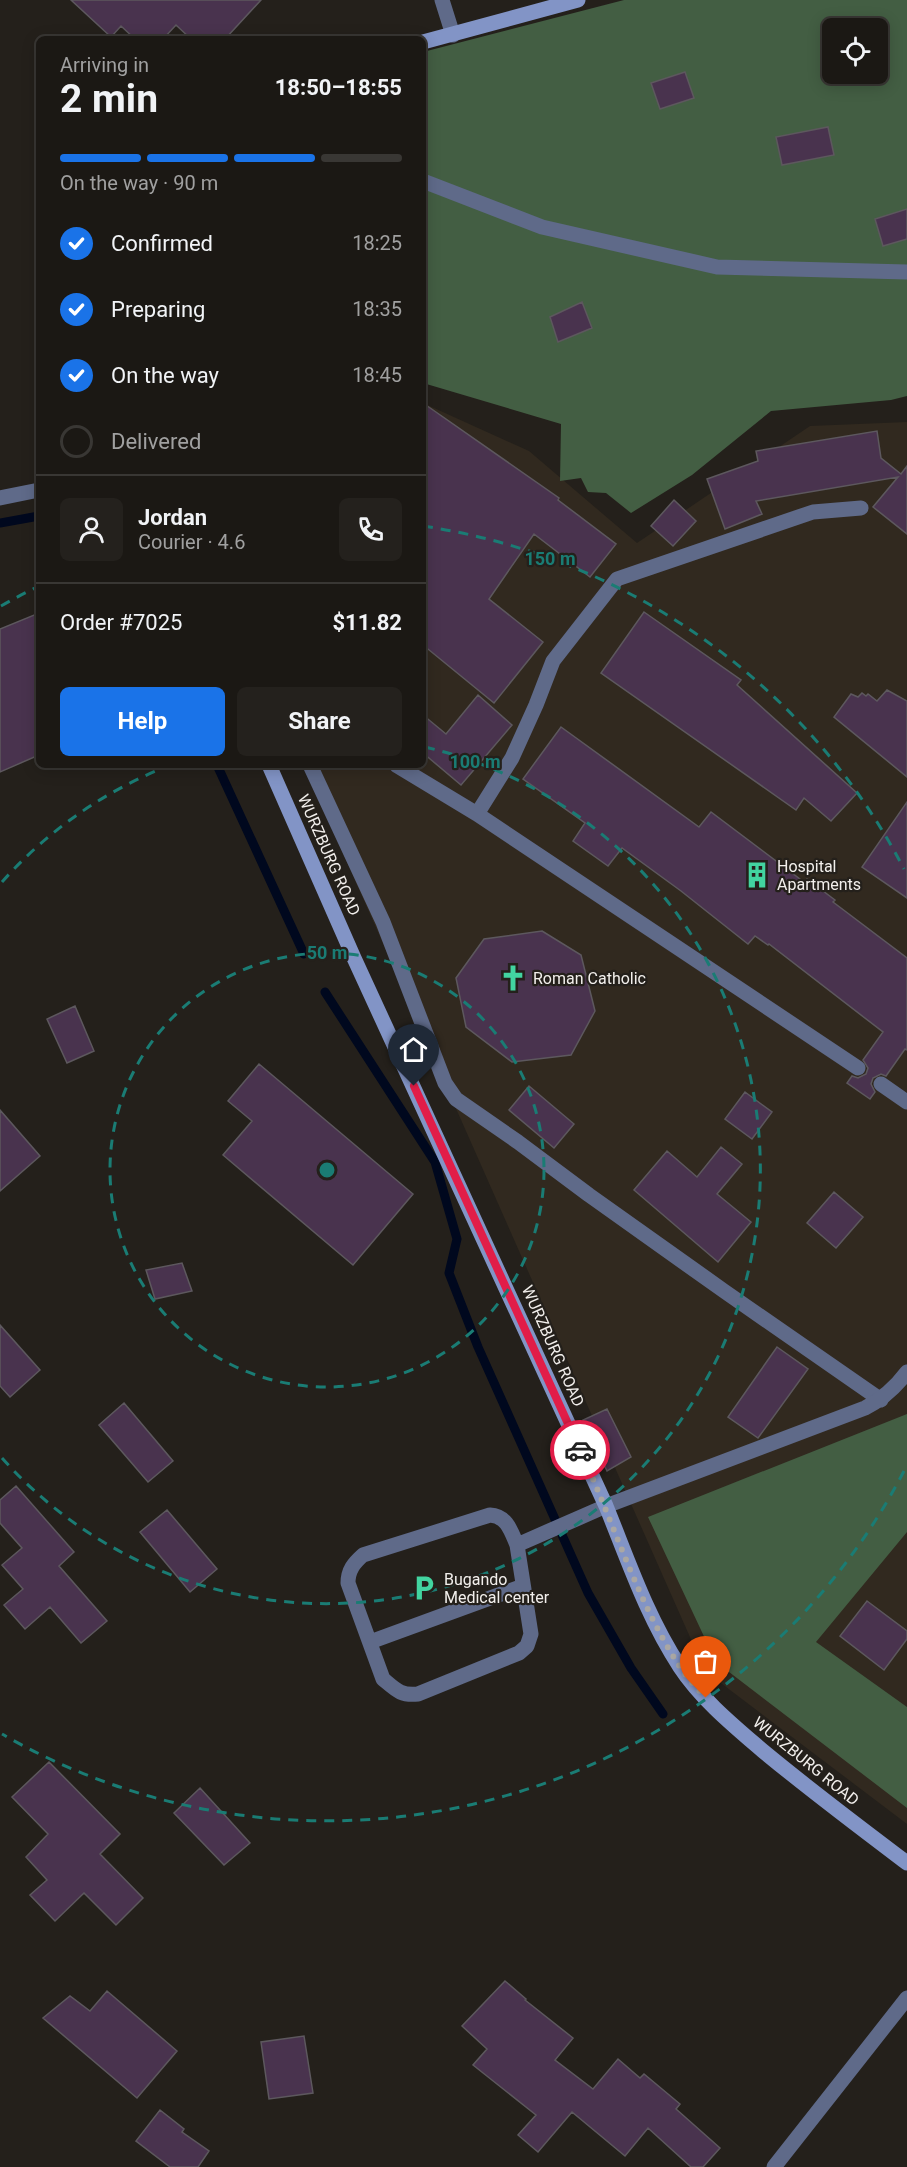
<!DOCTYPE html>
<html lang="en">
<head>
<meta charset="utf-8">
<style>
	:root { --surface:#1b1814; --page:#24211d; --text:#f1f3f6; --muted:#a0a0a0; --line:#393734; --accent:#1a73e8 }
	body { margin:0; font-family:Roboto,sans-serif; background:var(--page); color:var(--text); height:100vh; display:flex; flex-direction:column; font-size:22px; white-space:nowrap }
	* { box-sizing:border-box; margin:0 }
	p { font-size:20px; color:var(--muted) }
	.icon { flex:none; width:33px; height:33px; fill:none; stroke:currentColor; stroke-width:2; stroke-linecap:round; stroke-linejoin:round }
	.map { position:relative; flex:1; overflow:hidden }
	.sheet { position:absolute; left:36px; top:36px; width:390px; height:732px; display:flex; flex-direction:column; background:var(--surface); border-radius:9px; box-shadow:0 3px 15px #0003,0 0 0 2px var(--line) }
	.sheet>* { flex:none }
	.buttons { position:absolute; left:822px; top:18px; display:grid; gap:12px }
	.buttons a { display:grid; place-items:center; width:66px; height:66px; border-radius:9px; background:var(--surface); box-shadow:0 3px 15px #0003,0 0 0 2px var(--line); font-size:30px }
	.pin { position:absolute; display:grid; place-items:center; width:51px; height:51px; color:#fff; margin:-62px -26px; border-radius:50% 50% 50% 0; rotate:-45deg; box-shadow:0 0 6px #0007 }
	.pin .icon { rotate:45deg }
	.courier { position:absolute; display:grid; place-items:center; width:60px; height:60px; margin:-30px; border:4px solid #e11d48; border-radius:50%; background:#fff; color:#222; box-shadow:0 2px 8px #0007 }
	.summary em { font-style:normal; font-weight:700 }
	.summary div { display:flex; flex-direction:column-reverse }
	.summary { display:flex; align-items:center; justify-content:space-between; height:102px; padding:0 24px }
	h1 { font-size:39px; font-weight:700; line-height:45px }
	.bar { display:grid; grid-template-columns:repeat(4,1fr); gap:9px 6px; align-content:center; height:72px; padding:0 24px }
	.bar i { height:8px; border-radius:4px; background:var(--line) }
	.bar .current { background:var(--accent) }
	.bar p { grid-column:span 4 }
	.line { display:flex; align-items:center; gap:15px; padding:0 24px; border-top:2px solid var(--line) }
	.line div { flex:1 }
	.round { display:grid; place-items:center; flex:none; width:63px; height:63px; border-radius:9px; background:var(--page) }
	ol { padding:0 24px; list-style:none }
	li { display:flex; align-items:center; gap:18px; height:66px }
	li p { margin-inline-start:auto }
	li .icon { padding:6px; border-radius:50%; background:var(--accent); color:#fff; stroke-width:4 }
	li:last-child { color:var(--muted) }
	li i { width:33px; height:33px; border:3px solid var(--line); border-radius:50% }
	.primary-button { display:flex; gap:12px; margin-top:auto; padding:12px 24px }
	.primary-button a { flex:1; height:69px; border-radius:9px; background:var(--accent); color:#fff; font-size:24px; font-weight:700; line-height:69px; text-align:center }
	.primary-button a+a { background:var(--page); color:var(--text) }
	.map>svg:first-child { display:block }
	.built { fill:#31291f }
	.forest { fill:#435e43; fill-rule:evenodd }
	.lines { fill:none; stroke-linecap:round; stroke-linejoin:round }
	.stream { stroke:#00081e; stroke-width:9 }
	.building { fill:#49334e; stroke:#5d585e; stroke-width:1.5 }
	.lane { stroke:#5f6a89; stroke-width:15 }
	.street { stroke:#5f6a89; stroke-width:15 }
	.secondary { stroke:#8294c6; stroke-width:15 }
	.done { stroke:#aaa7a3; stroke-width:6; stroke-dasharray:0 10.8 }
	.route { stroke:#e11d48; stroke-width:8 }
	.ring { fill:none; stroke:#1a7c74; stroke-width:3; stroke-dasharray:10 8 }
	.labels { text-anchor:middle; dominant-baseline:central; stroke-width:4.5; stroke-linejoin:round; paint-order:stroke }
	.street-label { font-size:16px; fill:#f2efec; stroke:#24201b }
	.poi-label { font-size:16px; fill:#f2efec; stroke:#24201b; text-anchor:start }
	.centre { fill:#1a7c74; stroke:#24201b; stroke-width:3 }
	.ring-label { font-size:18px; text-anchor:middle; font-weight:bold; fill:#1a7c74; stroke:#24201b; stroke-width:4.5; stroke-linejoin:round; paint-order:stroke }
</style>
</head>
<body>
<div class="map">
<svg width="907" height="2167" viewBox="0 0 907 2167">
	<rect width="100%" height="100%" fill="#24201b"/>
	<path class="built" d="M 423,403 L 529,451 L 637,543 L 810,426 L 907,422 L 907,1824 L 705,1671 L 304,765 L 423,765 Z"/>
	<path class="forest" d="M 624,0 L 907,0 L 907,396 L 891,400 L 771,411 L 692,475 L 631,513 L 606,493 L 588,492 L 581,478 L 560,481 L 561,424 L 423,383 L 423,52 ZM 832,28 L 878,28 L 878,74 L 832,74 Z
		M 907,1414 L 907,1532 L 816,1642 L 907,1707 L 907,1808 L 716,1662 L 648,1517 Z"/>
	<g class="lines">
		<path class="stream" d="M 0,523 L 39,516
			M 217,765 L 304,954
			M 325,992 L 435,1162 L 457,1239 L 449,1273 L 478,1347 L 588,1593 L 631,1668 L 663,1714"/>
	</g>
	<path class="building" d="M 71,0 L 261,0 L 225,39 L 191,39 L 176,25 L 163,39 L 135,39 L 121,26 L 111,37 Z
		M 685,72 L 694,98 L 660,109 L 651,83 Z
		M 828,127 L 834,155 L 782,165 L 776,137 Z
		M 907,209 L 907,239 L 883,246 L 875,219 Z
		M 582,302 L 592,328 L 558,342 L 550,317 Z
		M 423,403 L 559,498 L 558,500 L 616,544 L 590,577 L 534,534 L 489,599 L 543,642 L 494,703 L 423,645 Z
		M 877,431 L 881,458 L 901,474 L 907,466 L 907,534 L 873,507 L 898,477 L 756,501 L 762,514 L 725,529 L 707,479 L 758,461 L 756,451 Z
		M 674,500 L 696,521 L 673,546 L 651,526 Z
		M 644,612 L 741,680 L 737,685 L 857,793 L 831,821 L 804,798 L 796,810 L 601,673 Z
		M 39,613 L 39,755 L 0,772 L 0,629 Z
		M 887,690 L 907,701 L 907,777 L 834,717 L 851,694 L 858,697 L 862,693 L 866,696 L 868,694 L 877,701 Z
		M 478,695 L 512,725 L 461,785 L 423,753 L 423,715 L 446,734 Z
		M 561,727 L 699,827 L 711,812 L 804,882 L 807,879 L 835,900 L 833,902 L 907,958 L 907,1050 L 905,1049 L 886,1076 L 881,1074 L 873,1078 L 871,1084 L 875,1092 L 870,1099 L 847,1083 L 852,1076 L 858,1078 L 866,1074 L 868,1068 L 863,1060 L 883,1032 L 769,944 L 768,945 L 755,936 L 748,944 L 681,891 L 622,848 L 608,866 L 573,841 L 585,823 L 523,779 Z
		M 907,802 L 907,898 L 862,867 Z
		M 542,931 L 581,955 L 595,1011 L 571,1055 L 512,1062 L 466,1027 L 456,978 L 484,939 Z
		M 75,1006 L 94,1051 L 67,1063 L 47,1019 Z
		M 259,1064 L 413,1194 L 353,1265 L 223,1155 L 252,1121 L 228,1101 Z
		M 529,1086 L 574,1124 L 554,1148 L 509,1110 Z
		M 745,1092 L 772,1112 L 752,1139 L 725,1119 Z
		M 0,1110 L 40,1156 L 0,1191 Z
		M 721,1147 L 742,1164 L 717,1194 L 751,1222 L 718,1262 L 634,1190 L 667,1151 L 697,1177 Z
		M 834,1192 L 863,1217 L 836,1248 L 807,1223 Z
		M 182,1263 L 192,1291 L 155,1299 L 146,1270 Z
		M 0,1325 L 40,1370 L 10,1397 L 0,1386 Z
		M 777,1347 L 808,1369 L 758,1438 L 728,1417 Z
		M 124,1403 L 173,1461 L 148,1482 L 99,1425 Z
		M 607,1409 L 631,1457 L 607,1471 L 583,1420 Z
		M 16,1486 L 74,1552 L 59,1566 L 107,1621 L 81,1643 L 50,1607 L 25,1629 L 4,1605 L 23,1589 L 2,1565 L 22,1548 L 0,1523 L 0,1500 Z
		M 167,1510 L 217,1569 L 190,1592 L 140,1532 Z
		M 867,1601 L 907,1631 L 907,1639 L 884,1670 L 840,1636 Z
		M 49,1762 L 120,1834 L 100,1854 L 143,1898 L 116,1925 L 84,1893 L 55,1921 L 30,1895 L 47,1880 L 26,1857 L 48,1834 L 12,1797 Z
		M 200,1788 L 250,1843 L 224,1865 L 174,1813 Z
		M 505,1981 L 526,1999 L 525,2000 L 573,2038 L 555,2060 L 593,2089 L 618,2059 L 640,2078 L 644,2074 L 680,2104 L 676,2109 L 720,2148 L 703,2167 L 691,2167 L 648,2128 L 625,2156 L 572,2112 L 538,2152 L 518,2135 L 536,2115 L 473,2065 L 487,2049 L 462,2026 Z
		M 107,1991 L 177,2051 L 137,2098 L 43,2018 L 70,1996 L 90,2011 Z
		M 304,2036 L 313,2093 L 269,2099 L 261,2042 Z
		M 160,2110 L 184,2129 L 182,2132 L 209,2151 L 198,2167 L 170,2167 L 136,2141 Z"/>
	<g class="lines">
		<path class="lane" d="M 423,181 L 542,227 L 717,267 L 907,272
			M 310,765 L 383,922 L 445,1083 L 456,1099 L 518,1142 L 589,1195 L 724,1291 L 881,1400
			M 396,765 L 477,814 L 858,1068
			M 477,814 L 512,758 L 536,705 L 553,661 L 617,579 L 813,512 L 861,508
			M 881,1084 L 907,1102
			M 517,1545 L 531,1634 L 527,1646 L 519,1653 L 418,1694 C 401,1696 396,1690 383,1679 L 348,1583 C 348,1570 354,1563 363,1555 L 490,1515 C 507,1516 511,1531 517,1545 L 606,1506
			M 370,1642 L 523,1586"/>
		<path class="street" d="M 442,0 L 453,35
			M 0,498 L 39,490
			M 606,1506 L 865,1408 C 883,1399 895,1388 907,1372
			M 774,2167 L 907,1998"/>
		<path class="secondary" d="M 423,42 L 578,0
			M 269,765 L 354,958 L 606,1506 C 628,1560 647,1617 680,1667 C 701,1699 734,1726 763,1751 C 810,1790 858,1826 907,1863"/>
	</g>
	<g class="lines">
		<path class="done" d="M 580,1450 C 613,1520 637,1602 680,1667 C 687,1678 697,1688 706,1698"/>
		<path class="route" d="M 414,1086 L 580,1450"/>
	</g>
	<g class="ring">
		<circle cx="327" cy="1170" r="217"/>
		<path d="M2 882A434 434 0 0 1 168 766M425 747A434 434 0 1 1 2 1458"/>
		<path d="M904 1471A651 651 0 0 1 2 1734M1 606A651 651 0 0 1 37 587M423 526A651 651 0 0 1 904 869"/>
	</g>
	<defs>
		<g id="building-bare" transform="scale(2.07)"><path d="M-4-6H4V6H1V3H-1V6H-4ZM-2.5-4.3h1.7v1.8h-1.7ZM.8-4.3h1.7v1.8H.8ZM-2.5-1h1.7V.8h-1.7ZM.8-1h1.7V.8H.8Z" fill="#42d4a0" stroke="#24201b" stroke-width="2.5" paint-order="stroke"/></g>
		<g id="church-bare" transform="scale(2.07)"><path d="M-1.2-6h2.4v3.5h3.3v2.4h-3.3V6h-2.4V-.1h-3.3v-2.4h3.3Z" fill="#42d4a0" stroke="#24201b" stroke-width="2.5" paint-order="stroke"/></g>
		<g id="parking-bare" transform="scale(2.07)"><path d="M-3.5-5.5H1a3.5 3.5 0 0 1 0 7H-1V5.5H-3.5ZM-1-3.4V-.6H.8a1.4 1.4 0 0 0 0-2.8Z" fill="#42d4a0" stroke="#24201b" stroke-width="2.5" paint-order="stroke"/></g>
	</defs>
	<g fill-rule="evenodd">
		<use href="#building-bare" x="757" y="875"/>
		<use href="#church-bare" x="513" y="978"/>
		<use href="#parking-bare" x="424" y="1588"/>
	</g>
	<g class="labels">
		<g class="street-label">
			<text transform="translate(329 855) rotate(66)">WURZBURG ROAD</text>
			<text transform="translate(553 1346) rotate(66)">WURZBURG ROAD</text>
			<text transform="translate(806 1761) rotate(39)">WURZBURG ROAD</text>
		</g>
		<g class="poi-label">
			<text x="777" y="866">Hospital<tspan x="777" dy="18">Apartments</tspan></text>
			<text x="533" y="978">Roman Catholic</text>
			<text x="444" y="1579">Bugando<tspan x="444" dy="18">Medical center</tspan></text>
		</g>
	</g>
	<circle cx="327" cy="1170" r="9" class="centre"/>
	<g class="ring-label">
		<text x="550" y="565">150 m</text>
		<text x="475" y="768">100 m</text>
		<text x="327" y="959">50 m</text>
	</g>
</svg>
<div class="buttons">
<a><svg class="icon" aria-label="locate" viewBox="0 0 24 24"><circle cx="12" cy="12" r="6"/><path d="M12 2v4M12 18v4M2 12h4M18 12h4"/></svg></a>
</div>
<div class="pin" style="left:706px;top:1698px;background:#ea580c"><svg class="icon" aria-label="bag" viewBox="0 0 24 24"><path d="M5 8h14l-1 12H6zM9 8a3 3 0 0 1 6 0"/></svg></div>
<div class="pin" style="left:414px;top:1086px;background:#1f2937"><svg class="icon" aria-label="home" viewBox="0 0 24 24"><path d="M3 11l9-7 9 7M6 9v11h12V9"/></svg></div>
<div class="courier" style="left:580px;top:1450px"><svg class="icon" aria-label="car" viewBox="0 0 24 24"><path d="M5 17H2v-5l4-1 3-4h7l3 4 3 1v5h-3M9 17h6M6 11h13"/><circle cx="7" cy="17" r="2"/><circle cx="17" cy="17" r="2"/></svg></div>
<section class="sheet">
<div class="summary"><div><h1>2 min</h1><p>Arriving in</p></div><em>18:50–18:55</em></div>
<div class="bar"><i class="current"></i><i class="current"></i><i class="current"></i><i></i><p>On the way · 90 m</p></div>
<ol>
<li><svg class="icon" aria-label="check" viewBox="0 0 24 24"><path d="M5 12l5 5 9-10"/></svg>Confirmed<p>18:25</p></li>
<li><svg class="icon" aria-label="check" viewBox="0 0 24 24"><path d="M5 12l5 5 9-10"/></svg>Preparing<p>18:35</p></li>
<li><svg class="icon" aria-label="check" viewBox="0 0 24 24"><path d="M5 12l5 5 9-10"/></svg>On the way<p>18:45</p></li>
<li><i></i>Delivered</li>
</ol>
<div class="line" style="height:108px"><a class="round"><svg class="icon" aria-label="person" viewBox="0 0 24 24"><circle cx="12" cy="8" r="4"/><path d="M4 21q1-7 8-7t8 7"/></svg></a><div><b>Jordan</b><p>Courier · 4.6</p></div><a class="round"><svg class="icon" aria-label="phone" viewBox="0 0 24 24"><path d="M5 4h4l2 5-3 2q2 4 5 5l2-3 5 2v4C11 20 4 13 5 4z"/></svg></a></div>
<div class="line" style="height:78px"><div>Order #7025</div><b>$11.82</b></div>
<div class="primary-button"><a>Help</a><a>Share</a></div>
</section>
</div>
</body>
</html>
